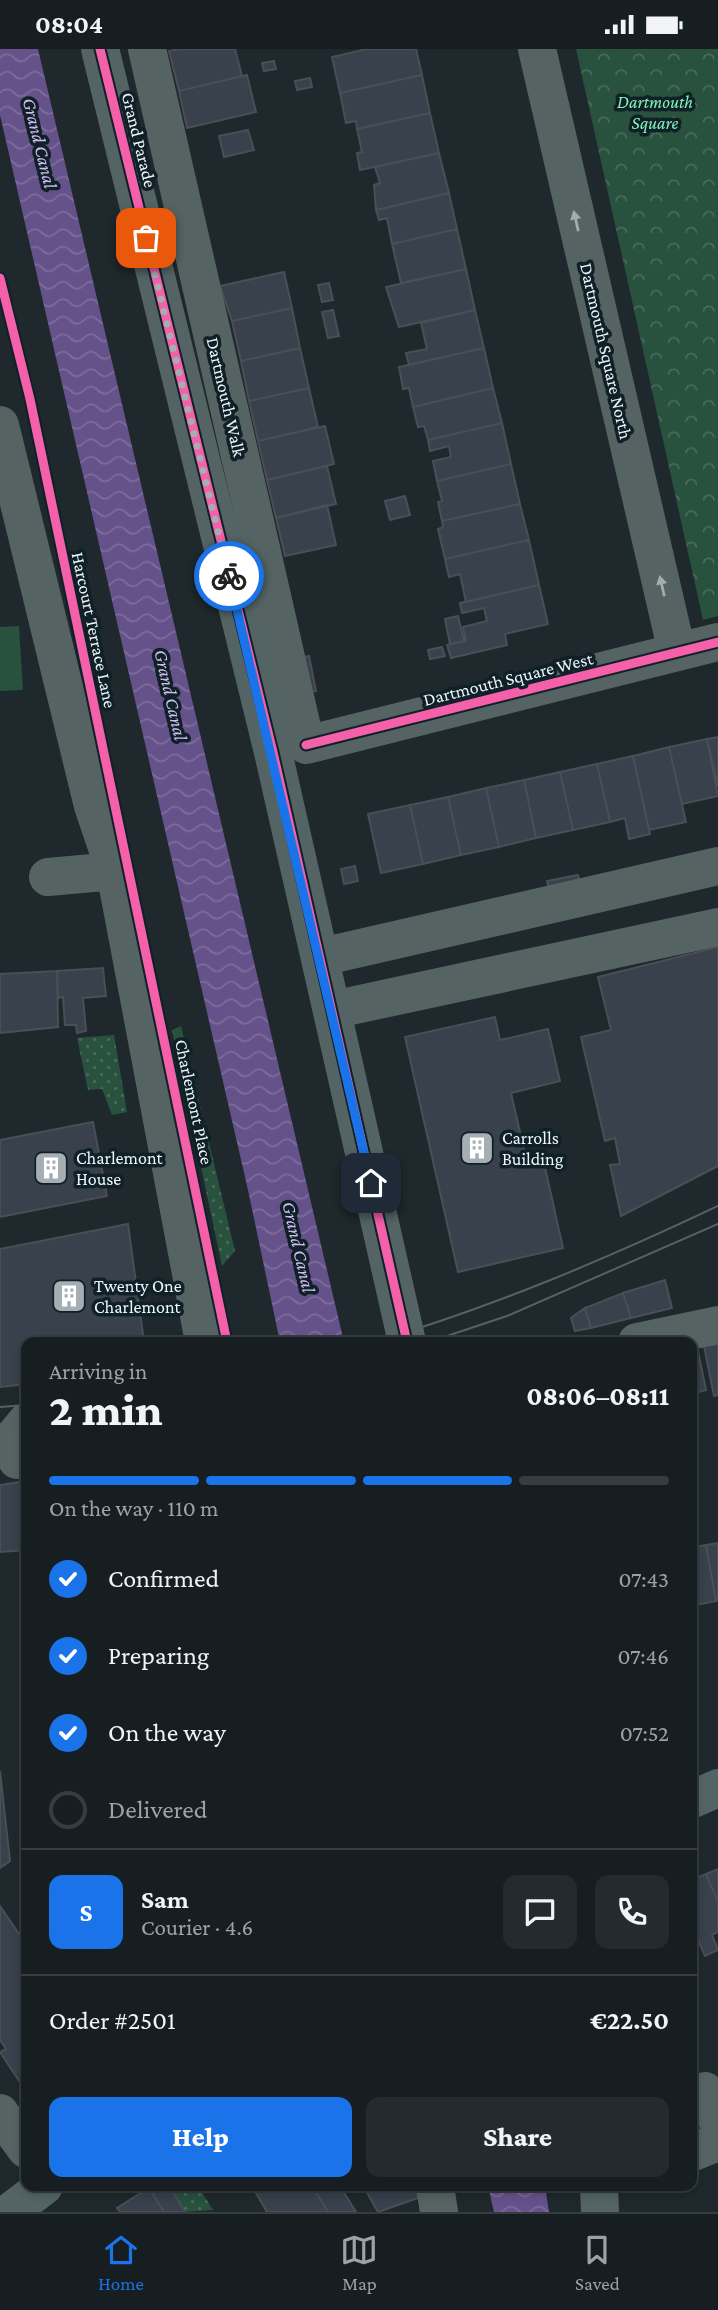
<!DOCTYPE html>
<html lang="en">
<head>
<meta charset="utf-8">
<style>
	:root { --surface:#171e21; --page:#242b2e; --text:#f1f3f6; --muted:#9ea2a5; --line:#363c3f; --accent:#1a73e8 }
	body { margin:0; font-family:"Crimson Pro",serif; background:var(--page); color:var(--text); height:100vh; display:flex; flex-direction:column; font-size:26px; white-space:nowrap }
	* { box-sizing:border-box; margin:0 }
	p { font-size:23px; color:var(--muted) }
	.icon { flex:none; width:38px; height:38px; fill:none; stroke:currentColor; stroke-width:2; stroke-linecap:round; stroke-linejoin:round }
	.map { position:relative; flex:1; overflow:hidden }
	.sheet { position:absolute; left:21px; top:1288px; width:676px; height:854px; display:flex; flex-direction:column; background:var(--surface); border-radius:14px; box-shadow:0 4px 10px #0003,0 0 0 2px var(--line) }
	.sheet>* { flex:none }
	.pin { position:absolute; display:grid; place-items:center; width:60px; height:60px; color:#fff; margin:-30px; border-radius:14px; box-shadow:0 4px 10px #0006 }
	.courier { position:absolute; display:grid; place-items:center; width:70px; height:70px; margin:-35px; border:5px solid #1a73e8; border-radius:50%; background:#fff; color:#222; box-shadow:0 2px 9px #0007 }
	.headline em { font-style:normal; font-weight:800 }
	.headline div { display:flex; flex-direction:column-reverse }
	.headline { display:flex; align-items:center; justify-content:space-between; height:119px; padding:0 28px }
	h1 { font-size:46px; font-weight:800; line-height:52px }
	.bar { display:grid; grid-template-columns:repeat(4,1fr); gap:10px 7px; align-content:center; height:84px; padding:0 28px }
	.bar i { height:9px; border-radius:5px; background:var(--line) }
	.bar .on { background:var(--accent) }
	.bar p { grid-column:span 4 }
	.line { display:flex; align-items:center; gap:18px; padding:0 28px; border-top:2px solid var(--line) }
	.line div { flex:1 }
	.round { display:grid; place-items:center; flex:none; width:74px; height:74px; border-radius:14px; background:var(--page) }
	ol { padding:0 28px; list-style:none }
	li { display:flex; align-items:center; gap:21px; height:77px }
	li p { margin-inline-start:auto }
	li .icon { padding:7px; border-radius:50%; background:var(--accent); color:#fff; stroke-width:4 }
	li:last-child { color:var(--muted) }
	li i { width:38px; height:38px; border:4px solid var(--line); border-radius:50% }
	.action { display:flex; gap:14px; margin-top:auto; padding:14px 28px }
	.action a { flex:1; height:80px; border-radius:14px; background:var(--accent); color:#fff; font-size:28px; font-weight:800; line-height:80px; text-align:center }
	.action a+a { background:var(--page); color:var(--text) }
	.status { display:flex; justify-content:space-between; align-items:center; height:49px; padding:0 35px; background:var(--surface); direction:ltr }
	.status svg { height:19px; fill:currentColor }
	.tab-bar { display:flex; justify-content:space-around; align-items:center; height:98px; border-top:2px solid var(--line); background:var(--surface); font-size:19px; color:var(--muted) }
	.tab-bar a { display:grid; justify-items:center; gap:4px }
	.tab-bar .on { color:var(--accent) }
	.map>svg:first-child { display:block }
	.grass { fill:url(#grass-dots) }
	.park { fill:url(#park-crowns) }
	.pitch { fill:#28513e }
	.water { fill:url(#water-waves) }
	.building { fill:#38414c; stroke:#494f54; stroke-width:2 }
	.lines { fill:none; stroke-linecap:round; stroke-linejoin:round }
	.minor { stroke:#566363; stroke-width:38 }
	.major { stroke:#546465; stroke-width:38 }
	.tram { stroke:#576063; stroke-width:2 }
	.cycleway-casing { stroke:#102027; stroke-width:13 }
	.cycleway { stroke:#f560ab; stroke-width:9 }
	.oneway { fill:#a2adb0 }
	.done { stroke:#a5afb3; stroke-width:7; stroke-dasharray:0 12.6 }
	.route { stroke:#1a73e8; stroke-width:9 }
	.labels { text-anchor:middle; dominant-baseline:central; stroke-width:7; stroke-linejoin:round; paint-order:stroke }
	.park-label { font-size:18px; font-style:italic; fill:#83f1bb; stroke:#102027 }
	.street-label { font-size:18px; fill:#edf7fc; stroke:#102027 }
	.poi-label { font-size:18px; fill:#edf7fc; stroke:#102027; text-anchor:start }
	.water-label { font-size:19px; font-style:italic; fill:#d0bef3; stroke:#102027 }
</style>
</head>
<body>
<div class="status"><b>08:04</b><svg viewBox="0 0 49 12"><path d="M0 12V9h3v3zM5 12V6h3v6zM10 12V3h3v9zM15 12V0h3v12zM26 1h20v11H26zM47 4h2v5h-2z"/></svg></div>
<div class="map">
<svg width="718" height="2163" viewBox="0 0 718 2163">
	<defs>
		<pattern id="grass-dots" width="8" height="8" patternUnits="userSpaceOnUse" patternTransform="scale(1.75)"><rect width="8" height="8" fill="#28513e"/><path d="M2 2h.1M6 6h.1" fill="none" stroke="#486b5b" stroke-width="1.8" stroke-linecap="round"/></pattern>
		<pattern id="park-crowns" width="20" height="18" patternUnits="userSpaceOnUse" patternTransform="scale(1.75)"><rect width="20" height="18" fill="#28513e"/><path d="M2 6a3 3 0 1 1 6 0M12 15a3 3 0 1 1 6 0" fill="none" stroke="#486b5b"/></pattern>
		<pattern id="water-waves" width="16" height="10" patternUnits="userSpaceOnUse" patternTransform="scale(1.75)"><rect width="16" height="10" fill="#66528a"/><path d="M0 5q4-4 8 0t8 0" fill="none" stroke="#7c6c9b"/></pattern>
	</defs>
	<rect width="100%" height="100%" fill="#1f282c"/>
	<path class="grass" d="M 181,977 L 235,1202 L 222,1217 L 172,981 Z
		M 114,986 L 127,1063 L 112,1066 L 102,1040 L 88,1041 L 77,989 Z
		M 169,2137 L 198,2137 L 213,2161 L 185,2163 Z"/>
	<path class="park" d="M 576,0 L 718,0 L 718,567 L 703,571 Z"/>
	<path class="pitch" d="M 19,577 L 23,641 L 0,642 L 0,578 Z"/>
	<path class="water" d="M 0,0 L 38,0 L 344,1293 L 280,1293 L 248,1141 L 0,66 Z
		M 488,2137 L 545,2137 L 549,2163 L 494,2163 Z"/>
	<path class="building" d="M 180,0 L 235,0 L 242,27 L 179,42 L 169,2 Z
		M 367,0 L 416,0 L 422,26 L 340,44 L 332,8 Z
		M 274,12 L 276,20 L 264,22 L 262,14 Z
		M 247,26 L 256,63 L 187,79 L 179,42 Z
		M 422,26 L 430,64 L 357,80 L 356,72 L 346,74 L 340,44 Z
		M 310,29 L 312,38 L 297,41 L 295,32 Z
		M 430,64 L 439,104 L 360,121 L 357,104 L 362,103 L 357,80 Z
		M 248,81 L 254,101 L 224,108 L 219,87 Z
		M 439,104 L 449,144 L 376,161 L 374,136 L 380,134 L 375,118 Z
		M 449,144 L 457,180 L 392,195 L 387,169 L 379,171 L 376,161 Z
		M 457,180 L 466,220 L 401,234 L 392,195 Z
		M 466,220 L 475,261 L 399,278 L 386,238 Z
		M 284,223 L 292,259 L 232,272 L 220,237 Z
		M 329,234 L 333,251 L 322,253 L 318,236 Z
		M 292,259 L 300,299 L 241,312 L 232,272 Z
		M 333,261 L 339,287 L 328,289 L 322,263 Z
		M 475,261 L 484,299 L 409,316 L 406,304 L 427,300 L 421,274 Z
		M 300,299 L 309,339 L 249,352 L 241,312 Z
		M 484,299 L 493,339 L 413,358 L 409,339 L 403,340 L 399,318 Z
		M 309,339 L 318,378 L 258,392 L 249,352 Z
		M 493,339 L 502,374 L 428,391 L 424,377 L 418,378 L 413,358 Z
		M 502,374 L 511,415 L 437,432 L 433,412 L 451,408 L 449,397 L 430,402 L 428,391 Z
		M 325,377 L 334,415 L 267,431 L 258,392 Z
		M 511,415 L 520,455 L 442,472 L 438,453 L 442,452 L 437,432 Z
		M 327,417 L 336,455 L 276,469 L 267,431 Z
		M 405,447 L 410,466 L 390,471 L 385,452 Z
		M 520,455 L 529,491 L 445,510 L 438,480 L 443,478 L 442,472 Z
		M 327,456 L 336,496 L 285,507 L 276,469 Z
		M 529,491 L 539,536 L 466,553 L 460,525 L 449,528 L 445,510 Z
		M 539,536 L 548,575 L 505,585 L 507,596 L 451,609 L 447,596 L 466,592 L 463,578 L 487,572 L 484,559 L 462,564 L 460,554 Z
		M 458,567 L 464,592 L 450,595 L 445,570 Z
		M 442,598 L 445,607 L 430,610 L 428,601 Z
		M 309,607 L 316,642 L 306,644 L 300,609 Z
		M 718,688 L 718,737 L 707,690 Z
		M 707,690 L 718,747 L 682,755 L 669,698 Z
		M 669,698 L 686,773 L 649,781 L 633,707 Z
		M 633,707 L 650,785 L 629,790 L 625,769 L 610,773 L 597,715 Z
		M 597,715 L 610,773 L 573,781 L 560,723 Z
		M 560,723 L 573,781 L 536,789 L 524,731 Z
		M 524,731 L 536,789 L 499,798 L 486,739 Z
		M 486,739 L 499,798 L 461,806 L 448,748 Z
		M 448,748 L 461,806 L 423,815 L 410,756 Z
		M 410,756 L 423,815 L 381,824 L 368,765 Z
		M 355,817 L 358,832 L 344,835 L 341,820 Z
		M 578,826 L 582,839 L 550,846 L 547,832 Z
		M 718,898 L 718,1117 L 621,1167 L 610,1116 L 620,1115 L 615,1089 L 605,1092 L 581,988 L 611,981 L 598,928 Z
		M 103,919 L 106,947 L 83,949 L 86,982 L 77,984 L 76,976 L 65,976 L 63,948 L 58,949 L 57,922 Z
		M 57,922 L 58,978 L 0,984 L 0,925 Z
		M 495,968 L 500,991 L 548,980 L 560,1032 L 511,1044 L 526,1109 L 542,1105 L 563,1199 L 458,1223 L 405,988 Z
		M 93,1073 L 107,1147 L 0,1168 L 0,1091 Z
		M 128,1175 L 144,1293 L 26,1293 L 26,1335 L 0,1338 L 0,1200 Z
		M 665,1231 L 672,1259 L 631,1269 L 623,1244 Z
		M 623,1244 L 631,1269 L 591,1279 L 585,1259 Z
		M 585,1259 L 591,1279 L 575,1282 L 571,1269 Z
		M 718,1284 L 718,1346 L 714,1347 L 702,1287 Z
		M 697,1297 L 706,1341 L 691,1345 L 691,1298 Z
		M 26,1432 L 26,1501 L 0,1503 L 0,1436 Z
		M 718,1494 L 718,1551 L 716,1552 L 706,1496 Z
		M 706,1496 L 716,1552 L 691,1557 L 691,1499 Z
		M 0,1722 L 10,1812 L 0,1819 Z
		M 718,1820 L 718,1853 L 706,1825 Z
		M 706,1825 L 718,1853 L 718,1883 L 712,1886 L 718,1901 L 705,1907 L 691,1875 L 691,1831 Z
		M 0,1857 L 26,1895 L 25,2041 L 0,2003 L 6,2000 L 0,1991 Z
		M 691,1875 L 699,1892 L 691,1895 Z
		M 152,2137 L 169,2137 L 185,2163 L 164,2163 L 149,2139 Z
		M 258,2137 L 312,2137 L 328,2163 L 267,2163 L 253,2139 Z
		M 312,2137 L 340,2137 L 356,2163 L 328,2163 Z
		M 363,2137 L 416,2137 L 418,2149 L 378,2163 Z
		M 149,2139 L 164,2163 L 120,2163 L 117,2159 Z"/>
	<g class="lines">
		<path class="minor" d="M 147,0 L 306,696 L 718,593
			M 537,0 L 677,603
			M 0,376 L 93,757 L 115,822 L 204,1293
			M 48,828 L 115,822
			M 321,908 L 718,817
			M 332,961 L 718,878
			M 637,1293 L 718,1276
			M 17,1411 L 14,1388 L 26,1373
			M 705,2042 L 718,2073
			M 0,2064 L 26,2100
			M 691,2104 L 718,2093
			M 435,2137 L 439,2163"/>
		<path class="major" d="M 100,0 L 273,703 L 407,1293
			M 691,1751 L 718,1739
			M 599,2137 L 600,2163
			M 10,2163 L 44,2137"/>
		<path class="tram" d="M 374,1293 C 493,1258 606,1210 718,1157
			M 429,1293 L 507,1267 L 718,1175
			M 0,1358 L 26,1356
			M 0,1375 L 26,1373"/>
		<g class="cycleway-casing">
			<path id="cycleway" d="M 100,0 L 273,703 L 407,1293
				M 0,229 L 30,350 L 227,1293
				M 306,696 L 718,593"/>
		</g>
		<use href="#cycleway" class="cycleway"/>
	</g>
	<defs><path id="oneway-solid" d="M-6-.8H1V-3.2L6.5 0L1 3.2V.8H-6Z" transform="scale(1.75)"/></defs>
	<g class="oneway">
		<use href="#oneway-solid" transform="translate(576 172) rotate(-103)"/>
		<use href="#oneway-solid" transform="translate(662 537) rotate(-103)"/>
	</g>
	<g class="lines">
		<path class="done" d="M 146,189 L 229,527"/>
		<path class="route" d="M 229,527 L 371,1134"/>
	</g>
	<defs>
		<g id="building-square" transform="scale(1.75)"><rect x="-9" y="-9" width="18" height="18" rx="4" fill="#a5afb3" stroke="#102027"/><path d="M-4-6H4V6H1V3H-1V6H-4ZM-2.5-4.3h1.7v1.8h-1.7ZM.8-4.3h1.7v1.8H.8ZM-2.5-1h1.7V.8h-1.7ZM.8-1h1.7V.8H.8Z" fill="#fff"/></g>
	</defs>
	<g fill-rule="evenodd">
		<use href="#building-square" x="477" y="1099"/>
		<use href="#building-square" x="51" y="1119"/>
		<use href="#building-square" x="69" y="1247"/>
	</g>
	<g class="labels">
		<g class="park-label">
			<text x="655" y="53">Dartmouth<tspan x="655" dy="21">Square</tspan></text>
		</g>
		<g class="street-label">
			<text transform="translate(139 91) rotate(76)">Grand Parade</text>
			<text transform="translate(606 302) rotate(77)">Dartmouth Square North</text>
			<text transform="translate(226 348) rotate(77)">Dartmouth Walk</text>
			<text transform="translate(94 581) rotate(78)">Harcourt Terrace Lane</text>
			<text transform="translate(508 630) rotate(-14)">Dartmouth Square West</text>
			<text transform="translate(194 1053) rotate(78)">Charlemont Place</text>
		</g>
		<g class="poi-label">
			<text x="502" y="1089">Carrolls<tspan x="502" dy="21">Building</tspan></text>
			<text x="76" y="1109">Charlemont<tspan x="76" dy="21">House</tspan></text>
			<text x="94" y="1237">Twenty One<tspan x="94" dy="21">Charlemont</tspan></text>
		</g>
		<g class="water-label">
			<text transform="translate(40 94) rotate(76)">Grand Canal</text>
			<text transform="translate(171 646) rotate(77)">Grand Canal</text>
			<text transform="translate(299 1198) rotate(77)">Grand Canal</text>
		</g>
	</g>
</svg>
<div class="pin" style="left:146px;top:189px;background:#ea580c"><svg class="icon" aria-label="bag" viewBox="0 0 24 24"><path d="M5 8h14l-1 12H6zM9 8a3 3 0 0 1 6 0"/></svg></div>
<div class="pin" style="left:371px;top:1134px;background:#1f2937"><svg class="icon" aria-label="home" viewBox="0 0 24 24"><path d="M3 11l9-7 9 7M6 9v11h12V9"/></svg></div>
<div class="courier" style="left:229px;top:527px"><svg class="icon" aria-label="bike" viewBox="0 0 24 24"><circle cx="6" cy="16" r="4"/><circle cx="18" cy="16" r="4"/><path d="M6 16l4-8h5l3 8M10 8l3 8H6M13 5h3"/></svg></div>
<section class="sheet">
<div class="headline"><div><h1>2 min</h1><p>Arriving in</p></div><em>08:06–08:11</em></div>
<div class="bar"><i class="on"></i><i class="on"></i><i class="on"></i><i></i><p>On the way · 110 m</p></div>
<ol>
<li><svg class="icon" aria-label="check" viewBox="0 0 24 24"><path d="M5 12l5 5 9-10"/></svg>Confirmed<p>07:43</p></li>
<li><svg class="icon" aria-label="check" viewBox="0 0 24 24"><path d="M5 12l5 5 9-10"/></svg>Preparing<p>07:46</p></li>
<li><svg class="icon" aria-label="check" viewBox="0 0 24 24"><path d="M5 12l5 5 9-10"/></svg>On the way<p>07:52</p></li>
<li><i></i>Delivered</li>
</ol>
<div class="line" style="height:126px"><b class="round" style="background:var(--accent);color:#fff">S</b><div><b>Sam</b><p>Courier · 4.6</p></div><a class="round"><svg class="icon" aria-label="chat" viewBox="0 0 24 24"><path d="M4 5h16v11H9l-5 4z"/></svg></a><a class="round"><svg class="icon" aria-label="phone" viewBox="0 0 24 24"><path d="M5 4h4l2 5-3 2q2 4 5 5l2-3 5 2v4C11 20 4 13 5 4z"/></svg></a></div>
<div class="line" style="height:91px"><div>Order #2501</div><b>€22.50</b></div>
<div class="action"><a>Help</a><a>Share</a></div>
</section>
</div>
<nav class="tab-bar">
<a class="on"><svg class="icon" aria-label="home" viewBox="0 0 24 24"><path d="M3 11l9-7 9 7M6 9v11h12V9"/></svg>Home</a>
<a><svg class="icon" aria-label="map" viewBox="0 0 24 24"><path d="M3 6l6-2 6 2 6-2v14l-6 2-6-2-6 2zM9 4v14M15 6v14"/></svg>Map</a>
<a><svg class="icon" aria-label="saved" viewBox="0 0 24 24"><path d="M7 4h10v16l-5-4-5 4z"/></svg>Saved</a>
</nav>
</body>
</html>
